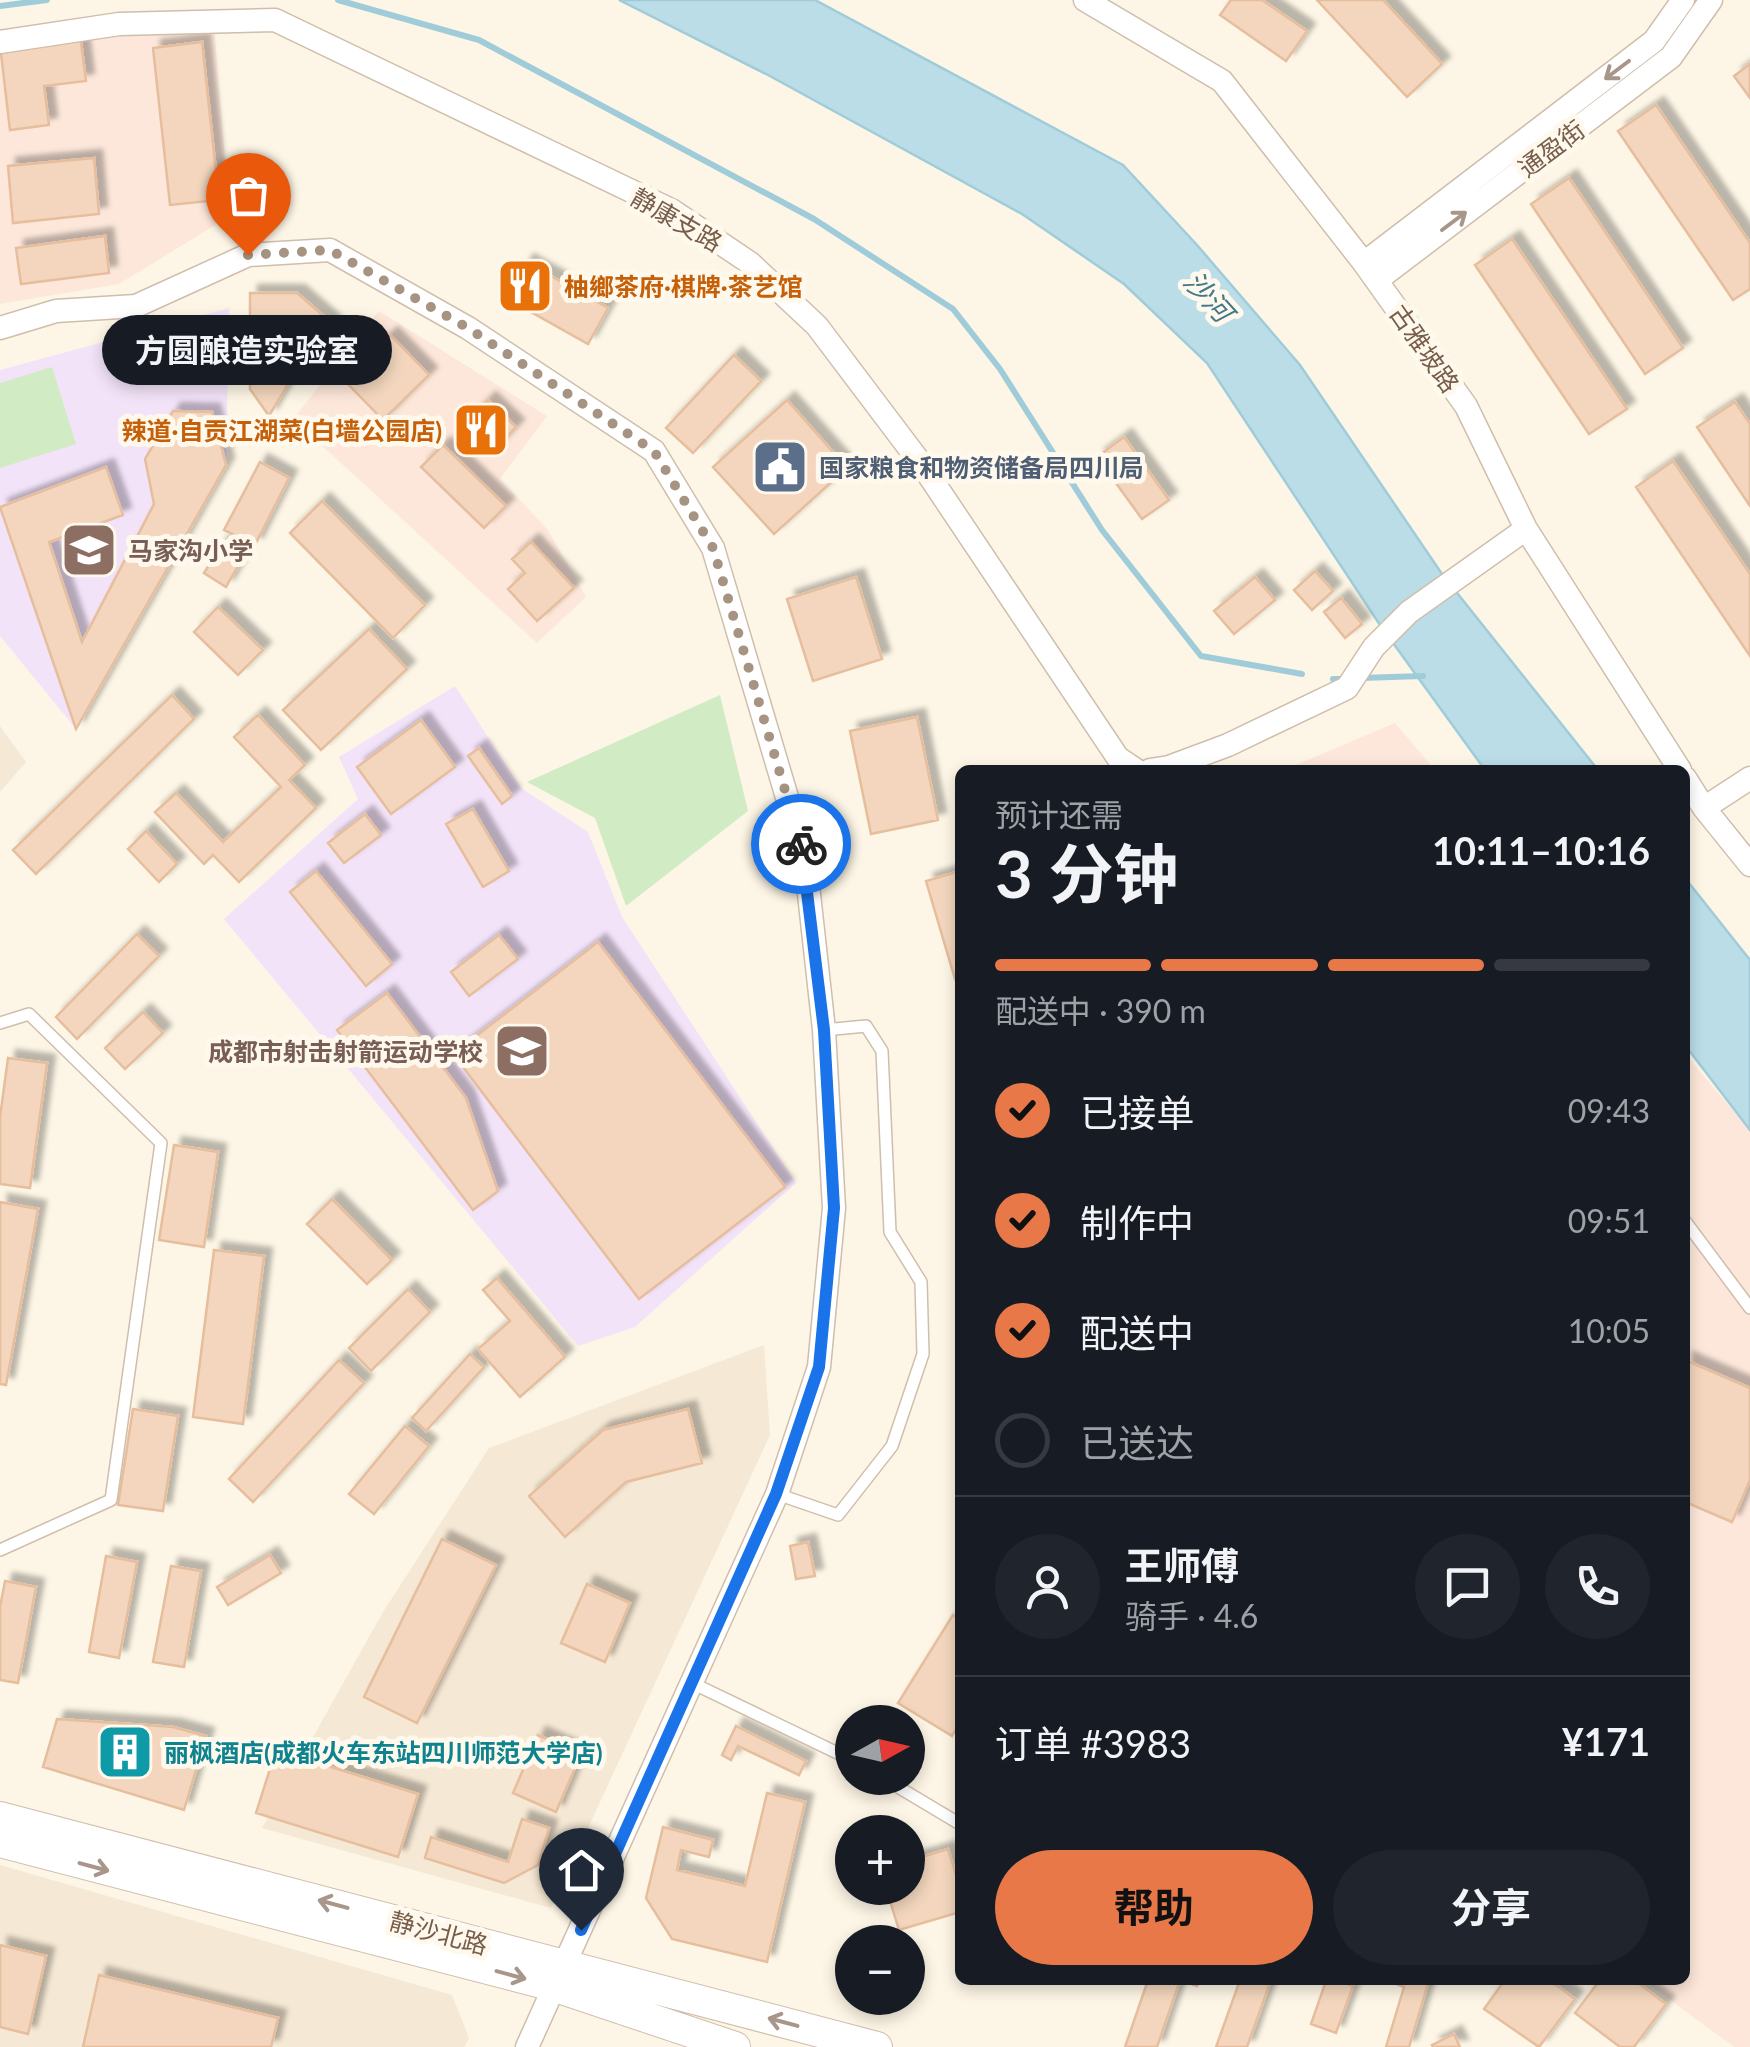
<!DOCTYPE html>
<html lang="zh">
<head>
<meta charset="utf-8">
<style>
	:root { --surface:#171b24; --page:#20242c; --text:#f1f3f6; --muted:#9ea1a6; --line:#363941; --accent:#e97849 }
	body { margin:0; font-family:Lato,"Noto Sans SC",sans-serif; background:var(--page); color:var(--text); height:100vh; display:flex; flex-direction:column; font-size:38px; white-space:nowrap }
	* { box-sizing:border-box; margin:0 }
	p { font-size:32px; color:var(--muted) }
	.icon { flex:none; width:55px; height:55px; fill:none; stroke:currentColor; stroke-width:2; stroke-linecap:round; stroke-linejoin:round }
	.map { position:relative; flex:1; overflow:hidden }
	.sheet { position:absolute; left:955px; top:765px; width:735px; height:1220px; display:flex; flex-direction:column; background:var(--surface); border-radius:15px; box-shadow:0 5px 15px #0003 }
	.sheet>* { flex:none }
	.needle { width:65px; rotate:82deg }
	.buttons { position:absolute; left:835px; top:1705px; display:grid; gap:20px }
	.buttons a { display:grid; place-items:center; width:90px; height:90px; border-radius:50%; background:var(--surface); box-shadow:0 5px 15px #0003; font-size:50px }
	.pin { position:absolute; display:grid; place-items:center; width:85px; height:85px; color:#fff; margin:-102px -42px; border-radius:50% 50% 50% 0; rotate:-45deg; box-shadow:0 0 10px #0007 }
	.pin .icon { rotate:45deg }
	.courier { position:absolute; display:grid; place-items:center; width:100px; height:100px; margin:-50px; border:8px solid #1a73e8; border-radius:50%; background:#fff; color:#222; box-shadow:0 2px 12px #0007 }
	.bubble { position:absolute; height:70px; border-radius:35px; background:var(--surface); box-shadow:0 5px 15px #0003; font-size:32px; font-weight:700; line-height:70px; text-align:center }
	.overview em { font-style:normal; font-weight:700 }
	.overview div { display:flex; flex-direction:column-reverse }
	.overview { display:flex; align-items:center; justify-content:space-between; height:170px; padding:0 40px }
	h1 { font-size:65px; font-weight:700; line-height:75px }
	.bar { display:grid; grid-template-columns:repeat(4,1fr); gap:15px 10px; align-content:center; height:120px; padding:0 40px }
	.bar i { height:12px; border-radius:8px; background:var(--line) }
	.bar .on { background:var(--accent) }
	.bar p { grid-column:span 4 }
	.line { display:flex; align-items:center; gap:25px; padding:0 40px; border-top:2px solid var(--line) }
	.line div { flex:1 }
	.round { display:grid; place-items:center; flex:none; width:105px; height:105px; border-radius:52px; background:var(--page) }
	ol { padding:0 40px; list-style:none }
	li { display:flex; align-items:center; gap:30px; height:110px }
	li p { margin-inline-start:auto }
	li .icon { padding:10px; border-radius:50%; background:var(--accent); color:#111; stroke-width:4 }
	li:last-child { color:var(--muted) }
	li i { width:55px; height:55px; border:5px solid var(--line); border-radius:50% }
	.cta { display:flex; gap:20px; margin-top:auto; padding:20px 40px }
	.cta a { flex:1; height:115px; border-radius:60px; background:var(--accent); color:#111; font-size:40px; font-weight:700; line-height:115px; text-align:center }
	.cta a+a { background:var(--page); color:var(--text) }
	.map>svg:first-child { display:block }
	.residential { fill:#f5e8d4 }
	.commercial { fill:#fde7da }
	.education { fill:#f3e3f9 }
	.green { fill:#d1ebc4 }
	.water { fill:#badde7; stroke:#a0ccd9; stroke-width:2.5 }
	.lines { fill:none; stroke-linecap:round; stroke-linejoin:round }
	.stream { stroke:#a0ccd9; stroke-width:6 }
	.building { fill:#f3d6bd; stroke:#e6be9d; stroke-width:2.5; filter:url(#shadow) }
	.service-casing { stroke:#cfbeac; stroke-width:14 }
	.minor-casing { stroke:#cfbeac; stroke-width:25 }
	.tertiary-casing { stroke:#cfbeac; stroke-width:32 }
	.service { stroke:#fff; stroke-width:11 }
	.minor { stroke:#fff; stroke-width:22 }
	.tertiary { stroke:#fff; stroke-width:30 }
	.oneway { stroke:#a79689 }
	.done { stroke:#a69381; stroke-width:10; stroke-dasharray:0 18 }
	.route { stroke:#1a73e8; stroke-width:12 }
	.labels { text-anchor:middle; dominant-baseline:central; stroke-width:10; stroke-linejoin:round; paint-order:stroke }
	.street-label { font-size:25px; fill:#775d4a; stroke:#fff9ed }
	.food-label { font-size:25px; font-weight:bold; fill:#c56008; stroke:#fff9ed; text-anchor:start }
	.service-label { font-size:25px; font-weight:bold; fill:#4e5e75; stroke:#fff9ed; text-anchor:start }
	.education-label { font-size:25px; font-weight:bold; fill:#785e54; stroke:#fff9ed; text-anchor:start }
	.culture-label { font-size:25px; font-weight:bold; fill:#0d838f; stroke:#fff9ed; text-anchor:start }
	.water-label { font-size:28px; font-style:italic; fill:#437a8b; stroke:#fff9ed }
</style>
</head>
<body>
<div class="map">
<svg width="1750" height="2047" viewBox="0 0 1750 2047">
	<defs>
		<filter id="shadow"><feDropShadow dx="8" dy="-8" stdDeviation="2.5" flood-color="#0004"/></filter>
	</defs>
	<rect width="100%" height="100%" fill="#fdf6e6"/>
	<path class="residential" d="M 0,726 L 26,762 L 0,792 Z
		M 764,1345 L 770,1435 L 551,1908 L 262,1828 L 383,1612 L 489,1448 Z
		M 0,1865 L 452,1995 L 469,2038 L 464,2047 L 0,2047 Z"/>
	<path class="commercial" d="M 214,27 L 230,216 L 119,284 L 0,304 L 0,42 Z
		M 379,311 L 547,416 L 500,479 L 548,530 L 586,597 L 537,643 L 293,419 Z
		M 1395,723 L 1435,770 L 1284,770 Z
		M 1685,1054 L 1750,1130 L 1750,2047 L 1734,2047 L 1643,1980 L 1685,1980 Z"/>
	<path class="education" d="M 229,308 L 226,465 L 76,729 L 0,636 L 0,370 Z
		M 455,686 L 521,788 L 588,832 L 622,917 L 796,1183 L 635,1327 L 578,1346 L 224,919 L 358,799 L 339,757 Z"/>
	<path class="green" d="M 52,367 L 76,444 L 0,468 L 0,383 Z
		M 720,695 L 748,811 L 626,906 L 595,818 L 527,782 Z"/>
	<path class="water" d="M 619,0 L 815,0 L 1123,165 L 1197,245 L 1300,365 L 1442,574 L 1598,770 L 1485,770 L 1380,625 L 1207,363 L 1124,284 L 1022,214 L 768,75 Z
		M 1685,878 L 1750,960 L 1750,1130 L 1685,1045 Z"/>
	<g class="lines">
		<path class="stream" d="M 338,0 L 479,40 L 814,219 L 953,309 L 1000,369 L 1102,530 L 1201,656 L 1302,674
			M 0,6 L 47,0
			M 1361,678 L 1423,676
			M 1333,679 L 1348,679"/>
	</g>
	<path class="building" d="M 1231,0 L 1262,0 L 1307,31 L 1286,61 L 1220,15 Z
		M 1317,0 L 1383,0 L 1442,64 L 1407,97 Z
		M 80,35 L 86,81 L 44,86 L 49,125 L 10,130 L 0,45 Z
		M 202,42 L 219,200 L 170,205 L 153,48 Z
		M 1750,64 L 1750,98 L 1734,76 Z
		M 1656,105 L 1750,243 L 1750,289 L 1733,300 L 1618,131 Z
		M 94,158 L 99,214 L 13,223 L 8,166 Z
		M 1569,178 L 1683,348 L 1645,374 L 1531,204 Z
		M 105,236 L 109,273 L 21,284 L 16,248 Z
		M 1512,239 L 1627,409 L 1589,434 L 1475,265 Z
		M 526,262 L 608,308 L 588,344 L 506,298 Z
		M 250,293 L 297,293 L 333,324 L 307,355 L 288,339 L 288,384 L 269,416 L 250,389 Z
		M 390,335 L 429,375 L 383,420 L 344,380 Z
		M 734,355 L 761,381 L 693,453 L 666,428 Z
		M 488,400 L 516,427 L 488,456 L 460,428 Z
		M 787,400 L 847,468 L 774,534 L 713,467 Z
		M 1735,402 L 1750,424 L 1750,506 L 1697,427 Z
		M 173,411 L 212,412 L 226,465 L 76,729 L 0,507 L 106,467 L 123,515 L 49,542 L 82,642 L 154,504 L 145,459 Z
		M 1124,437 L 1169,500 L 1142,519 L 1097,457 Z
		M 443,445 L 506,506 L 484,528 L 421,467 Z
		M 1673,461 L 1750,574 L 1750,656 L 1636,487 Z
		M 260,462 L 289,478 L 255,545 L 224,530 Z
		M 322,501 L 425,605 L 393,638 L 290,533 Z
		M 531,542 L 574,588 L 537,621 L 508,589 L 525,573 L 512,559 Z
		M 222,543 L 244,556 L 226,587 L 204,573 Z
		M 1315,571 L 1333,591 L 1312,610 L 1294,590 Z
		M 856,577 L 882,659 L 813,681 L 787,599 Z
		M 1255,577 L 1275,600 L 1234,634 L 1214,611 Z
		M 1341,598 L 1362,624 L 1345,638 L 1324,612 Z
		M 218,607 L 263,650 L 238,675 L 194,632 Z
		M 369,629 L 407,669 L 321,750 L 283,710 Z
		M 172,695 L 194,719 L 36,874 L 13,850 Z
		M 258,715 L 305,765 L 289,780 L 316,808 L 239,882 L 213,855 L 204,864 L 155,812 L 176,793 L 223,842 L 281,787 L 234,737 Z
		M 917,717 L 938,820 L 871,834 L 850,731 Z
		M 421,720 L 455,767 L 391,814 L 357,767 Z
		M 479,748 L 512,796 L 502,804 L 468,756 Z
		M 473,809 L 509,871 L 483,887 L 446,824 Z
		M 365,814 L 381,835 L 344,863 L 328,843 Z
		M 146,831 L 177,864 L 159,882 L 128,849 Z
		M 316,871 L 392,964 L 366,986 L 290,892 Z
		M 960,871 L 960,977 L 955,979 L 926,881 Z
		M 137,934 L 159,956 L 77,1039 L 56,1017 Z
		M 499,935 L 518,959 L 469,996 L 451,972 Z
		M 598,942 L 785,1187 L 639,1299 L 453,1054 Z
		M 387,993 L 466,1098 L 498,1191 L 473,1210 L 337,1030 Z
		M 143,1012 L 163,1033 L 125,1069 L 105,1048 Z
		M 8,1058 L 47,1063 L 30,1188 L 0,1184 L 0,1117 Z
		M 174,1145 L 218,1152 L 204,1247 L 159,1240 Z
		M 332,1199 L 392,1260 L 367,1284 L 307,1224 Z
		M 0,1202 L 38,1209 L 6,1385 L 0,1384 Z
		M 214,1250 L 264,1256 L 243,1424 L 193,1417 Z
		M 497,1278 L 565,1357 L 520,1397 L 478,1349 L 510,1321 L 483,1290 Z
		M 408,1289 L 430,1312 L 371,1371 L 349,1348 Z
		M 470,1354 L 484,1367 L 426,1431 L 412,1418 Z
		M 339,1360 L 364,1383 L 253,1502 L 229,1479 Z
		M 1685,1360 L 1750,1388 L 1750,1480 L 1732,1522 L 1685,1502 Z
		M 133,1409 L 178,1416 L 163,1511 L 118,1505 Z
		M 688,1409 L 702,1463 L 626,1482 L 565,1537 L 529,1496 L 603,1430 Z
		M 405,1426 L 429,1446 L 374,1514 L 349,1494 Z
		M 442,1539 L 496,1565 L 417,1723 L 364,1697 Z
		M 808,1542 L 815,1576 L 796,1579 L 790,1546 Z
		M 270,1555 L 281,1573 L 228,1605 L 217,1587 Z
		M 106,1556 L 137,1562 L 119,1658 L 89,1652 Z
		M 171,1566 L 201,1571 L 184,1667 L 153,1662 Z
		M 5,1581 L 36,1587 L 18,1683 L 0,1680 L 0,1607 Z
		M 587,1584 L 630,1603 L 605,1662 L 561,1643 Z
		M 953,1615 L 960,1619 L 960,1723 L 952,1736 L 898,1703 Z
		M 57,1719 L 173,1727 L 206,1736 L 184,1810 L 43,1767 Z
		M 736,1726 L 806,1761 L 799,1775 L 738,1746 L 731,1760 L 722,1755 Z
		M 538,1735 L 581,1754 L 556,1812 L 513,1793 Z
		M 276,1750 L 418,1794 L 398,1857 L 256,1813 Z
		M 767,1793 L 805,1802 L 767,1962 L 672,1939 L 646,1898 L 663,1827 L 713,1840 L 709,1857 L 681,1850 L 677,1870 L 745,1886 Z
		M 522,1819 L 549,1828 L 538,1865 L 504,1883 L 425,1858 L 431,1837 L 508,1862 Z
		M 948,1849 L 960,1888 L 960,1912 L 899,1930 L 886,1888 L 908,1888 L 908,1861 Z
		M 0,1945 L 46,1956 L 28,2034 L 0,2027 Z
		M 99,1975 L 278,2018 L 271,2047 L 83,2047 Z
		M 1148,1980 L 1199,1980 L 1197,1986 L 1180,1980 L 1157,2047 L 1125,2047 Z
		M 1240,1980 L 1271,1980 L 1247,2047 L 1216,2047 Z
		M 1324,1980 L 1338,1980 L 1353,1986 L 1336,2033 L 1311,2024 L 1326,1981 Z
		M 1387,1980 L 1429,1980 L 1409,2047 L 1386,2047 L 1404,1987 Z
		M 1505,1980 L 1549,1980 L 1575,1999 L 1539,2047 L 1484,2009 Z
		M 1600,1980 L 1634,1980 L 1666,2004 L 1634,2047 L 1620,2047 L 1575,2013 Z
		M 1454,2034 L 1460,2047 L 1433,2047 L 1432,2045 Z"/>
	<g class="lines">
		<g class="service-casing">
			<path id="service" d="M 0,1023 L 29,1014 L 161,1143 L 111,1500 L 0,1550
				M 1685,1221 L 1750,1308
				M 777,1494 L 838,1515 L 892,1446 L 923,1354 L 921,1282 L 890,1232 L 882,1051 L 866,1026 L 824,1030
				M 690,1682 L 852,1760
				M 883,1778 L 960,1824"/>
		</g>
		<g class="minor-casing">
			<path id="minor" d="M 1085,0 L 1222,81 L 1364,263 L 1466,406 L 1526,529 L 1680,770
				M 0,42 L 119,24 L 275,20 L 673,211 L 750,263 L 817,326 L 922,465 L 1118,758 L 1136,770
				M 1364,263 L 1654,41 L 1683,0
				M 1377,280 L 1671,57 L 1711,0
				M 0,328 L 56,311 L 136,306 L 248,255 L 330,250 L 468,328 L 654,451 L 713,548 L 805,858 L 824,1030 L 834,1208 L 819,1367 L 777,1494 L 527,2047
				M 1150,770 L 1169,767 L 1228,745 L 1347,688 L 1374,647 L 1409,612 L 1526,529
				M 1685,778 L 1704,808 L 1750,865
				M 1704,808 L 1750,778"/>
		</g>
		<g class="tertiary-casing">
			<path id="tertiary" d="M 0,1817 L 877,2047
				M 0,1842 L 553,1986 L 735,2047"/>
		</g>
		<use href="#service" class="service"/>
		<use href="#minor" class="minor"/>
		<use href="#tertiary" class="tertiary"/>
	</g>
	<defs><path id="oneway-shaft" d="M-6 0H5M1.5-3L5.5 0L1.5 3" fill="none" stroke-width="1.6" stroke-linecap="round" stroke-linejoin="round" transform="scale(2.5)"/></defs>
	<g class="oneway">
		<use href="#oneway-shaft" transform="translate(1617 70) rotate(143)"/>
		<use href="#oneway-shaft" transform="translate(1454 221) rotate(-37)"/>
		<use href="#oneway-shaft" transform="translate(94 1867) rotate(15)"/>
		<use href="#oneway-shaft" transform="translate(333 1904) rotate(-165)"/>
		<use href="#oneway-shaft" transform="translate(511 1975) rotate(15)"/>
		<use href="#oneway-shaft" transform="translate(783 2022) rotate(-165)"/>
	</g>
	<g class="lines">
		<path class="done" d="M 248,255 L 330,250 L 468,328 L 654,451 L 713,548 L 801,844"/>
		<path class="route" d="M 581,1930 L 776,1494 L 819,1367 L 834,1208 L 824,1030 L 801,844"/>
	</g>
	<defs>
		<g id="restaurant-square" transform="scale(2.875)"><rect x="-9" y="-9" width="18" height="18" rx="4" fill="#e8710a" stroke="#fff9ed"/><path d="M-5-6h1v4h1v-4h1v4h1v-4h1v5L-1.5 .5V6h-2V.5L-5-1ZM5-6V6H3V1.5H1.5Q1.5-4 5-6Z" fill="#fff"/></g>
		<g id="civic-square" transform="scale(2.875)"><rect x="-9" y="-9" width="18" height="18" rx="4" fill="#5c6f8a" stroke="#fff9ed"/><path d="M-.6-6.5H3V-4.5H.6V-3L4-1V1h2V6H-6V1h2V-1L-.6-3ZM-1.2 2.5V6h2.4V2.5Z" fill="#fff"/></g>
		<g id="school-square" transform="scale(2.875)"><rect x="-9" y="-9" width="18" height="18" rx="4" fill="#8d6e63" stroke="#fff9ed"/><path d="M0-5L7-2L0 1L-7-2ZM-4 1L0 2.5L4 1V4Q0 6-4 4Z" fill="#fff"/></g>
		<g id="university-square" transform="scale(2.875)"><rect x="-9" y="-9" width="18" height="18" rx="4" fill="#8d6e63" stroke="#fff9ed"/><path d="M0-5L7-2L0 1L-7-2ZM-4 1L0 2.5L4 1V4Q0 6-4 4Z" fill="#fff"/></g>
		<g id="building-square" transform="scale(2.875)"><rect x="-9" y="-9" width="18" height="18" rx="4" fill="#0f9aa8" stroke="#fff9ed"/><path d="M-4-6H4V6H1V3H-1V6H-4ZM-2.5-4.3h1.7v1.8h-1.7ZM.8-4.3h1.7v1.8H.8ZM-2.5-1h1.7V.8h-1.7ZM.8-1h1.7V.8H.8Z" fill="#fff"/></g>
	</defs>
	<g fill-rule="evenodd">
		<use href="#restaurant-square" x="525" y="286"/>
		<use href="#restaurant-square" x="481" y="430"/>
		<use href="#civic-square" x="780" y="467"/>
		<use href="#school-square" x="89" y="550"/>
		<use href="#university-square" x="522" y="1051"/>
		<use href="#building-square" x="125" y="1752"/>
	</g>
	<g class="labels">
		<g class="street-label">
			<text transform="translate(1551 148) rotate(-37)">通盈街</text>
			<text transform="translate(677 219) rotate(30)">静康支路</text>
			<text transform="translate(1425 348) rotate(55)">古雅坡路</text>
			<text transform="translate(439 1932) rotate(15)">静沙北路</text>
		</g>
		<g class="food-label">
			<text x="564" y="286">柚鄉茶府·棋牌·茶艺馆</text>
			<text x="442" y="430" text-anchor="end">辣道·自贡江湖菜(白墙公园店)</text>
		</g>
		<g class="service-label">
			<text x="819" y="467">国家粮食和物资储备局四川局</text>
		</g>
		<g class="education-label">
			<text x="128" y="550">马家沟小学</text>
			<text x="483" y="1051" text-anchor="end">成都市射击射箭运动学校</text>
		</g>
		<g class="culture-label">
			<text x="164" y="1752">丽枫酒店(成都火车东站四川师范大学店)</text>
		</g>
		<g class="water-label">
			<text transform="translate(1209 296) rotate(48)">沙河</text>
		</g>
	</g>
</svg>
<div class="buttons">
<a><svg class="needle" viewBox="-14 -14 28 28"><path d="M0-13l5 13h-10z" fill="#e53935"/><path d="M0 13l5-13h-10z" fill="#9ea1a6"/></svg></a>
<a>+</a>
<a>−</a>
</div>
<div class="pin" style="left:248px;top:255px;background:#ea580c"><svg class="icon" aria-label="bag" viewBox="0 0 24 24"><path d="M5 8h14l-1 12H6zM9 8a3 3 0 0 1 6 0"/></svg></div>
<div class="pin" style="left:581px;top:1930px;background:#1f2937"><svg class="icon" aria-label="home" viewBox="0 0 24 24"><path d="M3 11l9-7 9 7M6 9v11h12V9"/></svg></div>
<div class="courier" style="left:801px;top:844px"><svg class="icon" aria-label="bike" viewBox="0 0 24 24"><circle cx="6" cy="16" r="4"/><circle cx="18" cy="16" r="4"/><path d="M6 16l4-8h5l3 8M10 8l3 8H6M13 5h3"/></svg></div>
<div class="bubble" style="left:102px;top:315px;width:290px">方圆酿造实验室</div>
<section class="sheet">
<div class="overview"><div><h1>3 分钟</h1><p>预计还需</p></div><em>10:11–10:16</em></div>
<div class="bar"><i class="on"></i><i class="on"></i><i class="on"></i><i></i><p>配送中 · 390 m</p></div>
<ol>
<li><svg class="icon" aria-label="check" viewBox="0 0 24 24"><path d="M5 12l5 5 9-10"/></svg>已接单<p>09:43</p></li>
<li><svg class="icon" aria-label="check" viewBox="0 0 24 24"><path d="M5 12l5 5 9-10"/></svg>制作中<p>09:51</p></li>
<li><svg class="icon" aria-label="check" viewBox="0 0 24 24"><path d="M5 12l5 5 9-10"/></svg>配送中<p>10:05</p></li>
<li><i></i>已送达</li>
</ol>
<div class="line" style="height:180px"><a class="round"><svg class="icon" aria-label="person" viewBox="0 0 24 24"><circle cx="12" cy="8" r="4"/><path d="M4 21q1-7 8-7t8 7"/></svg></a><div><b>王师傅</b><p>骑手 · 4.6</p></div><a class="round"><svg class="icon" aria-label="chat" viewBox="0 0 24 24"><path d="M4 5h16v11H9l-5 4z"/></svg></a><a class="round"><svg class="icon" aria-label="phone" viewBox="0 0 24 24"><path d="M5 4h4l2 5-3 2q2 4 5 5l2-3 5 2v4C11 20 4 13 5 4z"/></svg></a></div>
<div class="line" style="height:130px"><div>订单 #3983</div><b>¥171</b></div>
<div class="cta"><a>帮助</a><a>分享</a></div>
</section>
</div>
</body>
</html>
